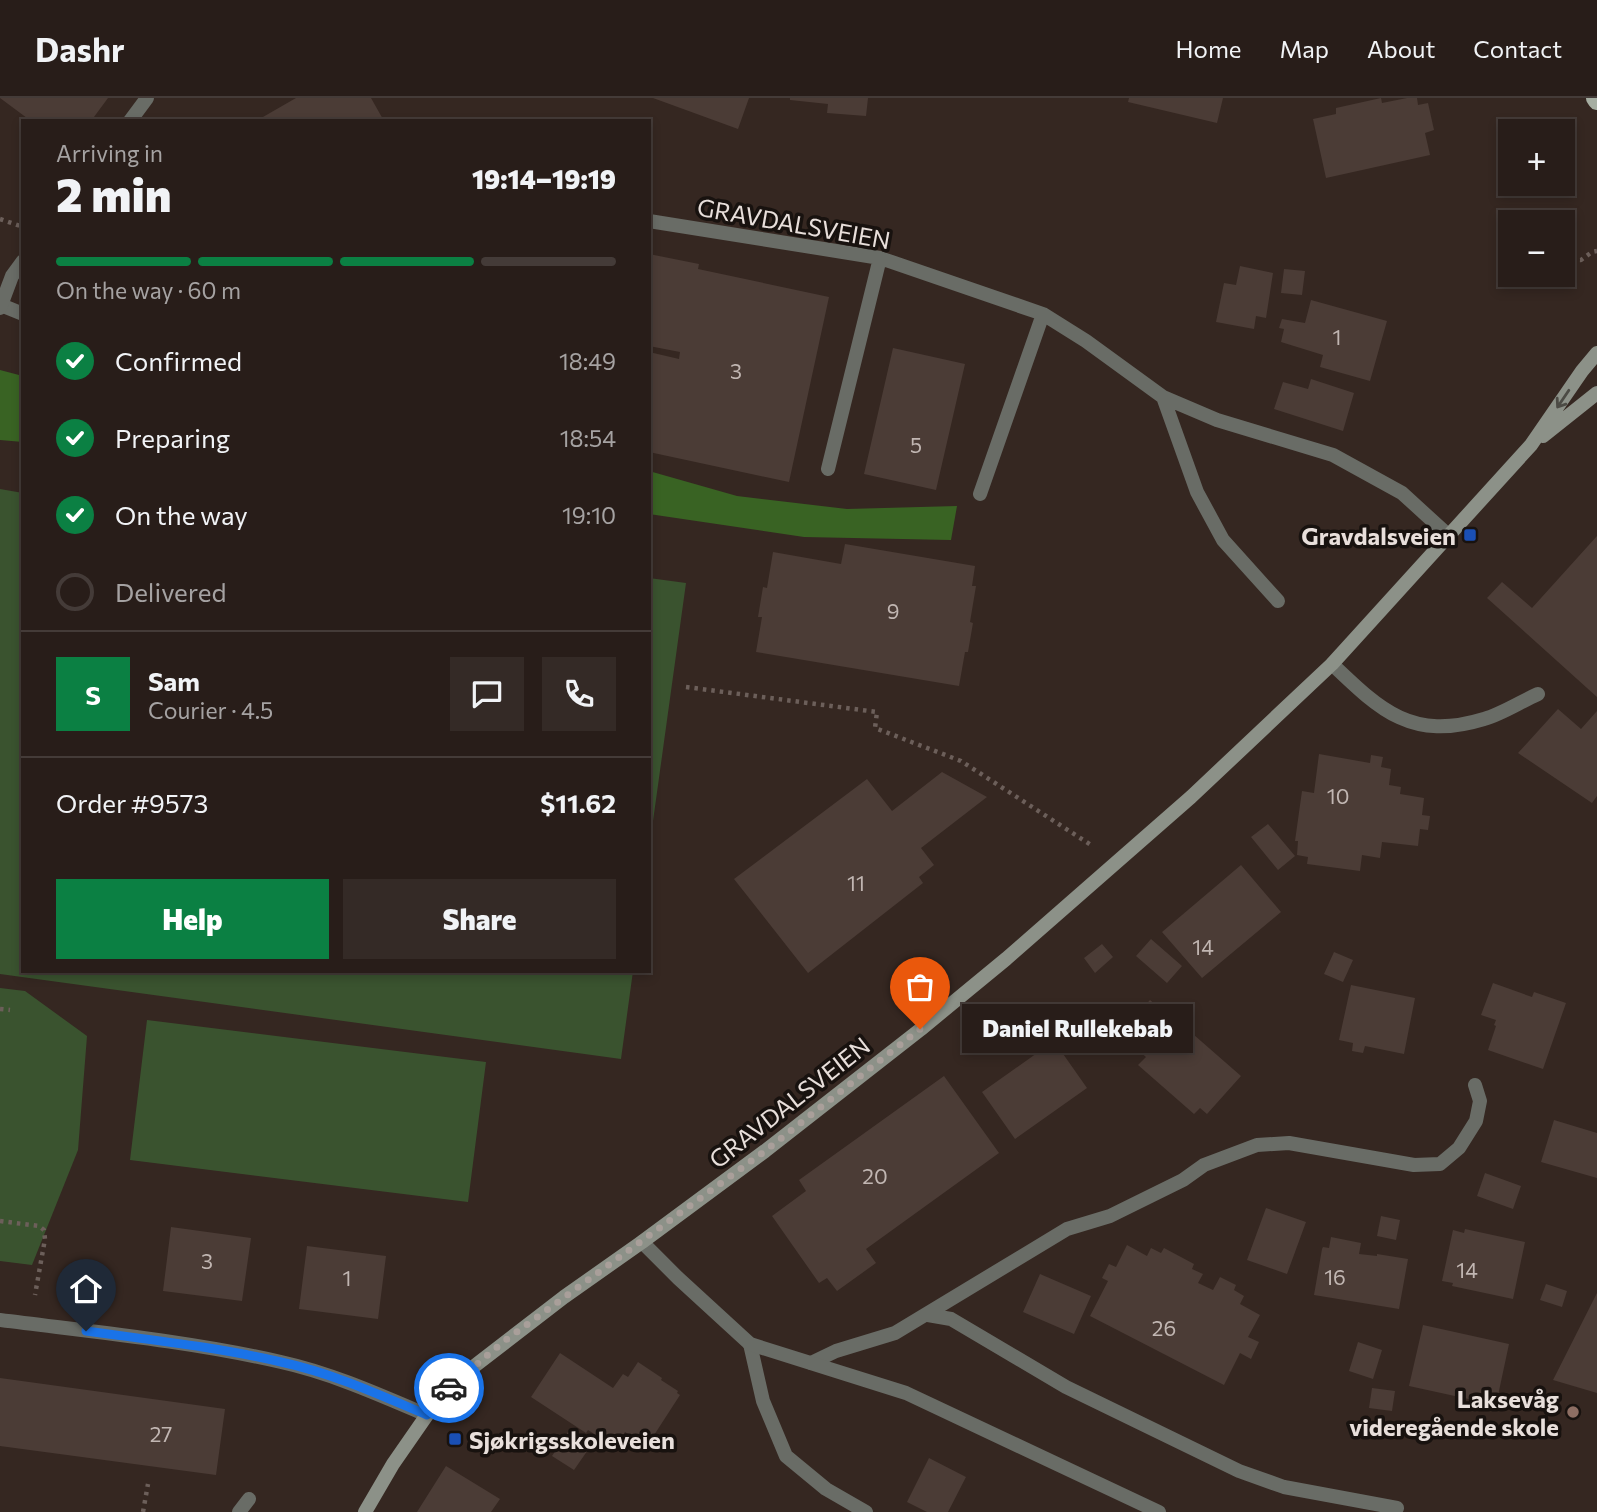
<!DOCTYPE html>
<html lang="en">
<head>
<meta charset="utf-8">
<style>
	:root { --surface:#281d19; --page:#342a26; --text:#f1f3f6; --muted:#a5a2a2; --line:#443b38; --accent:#0b8043 }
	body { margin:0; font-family:Commissioner,sans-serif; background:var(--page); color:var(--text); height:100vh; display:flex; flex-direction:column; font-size:26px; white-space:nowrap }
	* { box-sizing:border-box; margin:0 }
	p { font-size:23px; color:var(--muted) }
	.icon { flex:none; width:38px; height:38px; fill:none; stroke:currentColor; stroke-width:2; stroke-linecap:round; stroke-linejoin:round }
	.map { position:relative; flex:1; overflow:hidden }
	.sheet { position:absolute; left:21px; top:21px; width:630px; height:854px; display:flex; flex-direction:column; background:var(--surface); border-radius:0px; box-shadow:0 4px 10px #0003,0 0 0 2px var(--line) }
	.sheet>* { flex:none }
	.fabs { position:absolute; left:1498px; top:21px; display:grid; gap:14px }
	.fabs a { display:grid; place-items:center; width:77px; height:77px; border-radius:0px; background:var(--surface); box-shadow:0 4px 10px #0003,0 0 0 2px var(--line); font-size:35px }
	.pin { position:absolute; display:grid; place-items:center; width:60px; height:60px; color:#fff; margin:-72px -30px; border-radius:50% 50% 50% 0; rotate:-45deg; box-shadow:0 0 7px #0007 }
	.pin .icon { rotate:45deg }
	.courier { position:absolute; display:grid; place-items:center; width:70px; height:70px; margin:-35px; border:5px solid #1a73e8; border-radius:50%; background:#fff; color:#222; box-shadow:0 2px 9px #0007 }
	.bubble { position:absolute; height:49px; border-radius:0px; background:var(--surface); box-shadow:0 4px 10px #0003,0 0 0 2px var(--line); font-size:23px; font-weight:800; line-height:49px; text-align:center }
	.overview em { font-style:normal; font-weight:800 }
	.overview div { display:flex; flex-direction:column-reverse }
	.overview { display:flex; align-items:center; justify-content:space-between; height:119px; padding:0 35px }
	h1 { font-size:46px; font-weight:800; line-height:52px }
	.bar { display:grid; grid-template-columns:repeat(4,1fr); gap:10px 7px; align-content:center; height:84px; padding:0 35px }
	.bar i { height:9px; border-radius:5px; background:var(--line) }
	.bar .on { background:var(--accent) }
	.bar p { grid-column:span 4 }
	.line { display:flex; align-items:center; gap:18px; padding:0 35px; border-top:2px solid var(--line) }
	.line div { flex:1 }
	.round { display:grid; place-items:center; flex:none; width:74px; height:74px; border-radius:0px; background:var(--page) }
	ol { padding:0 35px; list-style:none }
	li { display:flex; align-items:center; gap:21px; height:77px }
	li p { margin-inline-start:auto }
	li .icon { padding:7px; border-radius:50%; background:var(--accent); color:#fff; stroke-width:4 }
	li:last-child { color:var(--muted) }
	li i { width:38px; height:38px; border:4px solid var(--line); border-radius:50% }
	.cta { display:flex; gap:14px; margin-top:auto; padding:14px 35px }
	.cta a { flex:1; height:80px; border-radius:0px; background:var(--accent); color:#fff; font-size:28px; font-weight:800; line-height:80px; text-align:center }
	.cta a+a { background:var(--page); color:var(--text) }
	header { display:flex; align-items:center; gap:42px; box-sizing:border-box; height:98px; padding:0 35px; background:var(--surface); border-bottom:2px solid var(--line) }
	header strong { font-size:33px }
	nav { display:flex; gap:38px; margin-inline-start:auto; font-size:24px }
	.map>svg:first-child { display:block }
	.green { fill:#3a532f }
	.forest { fill:#396323 }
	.building { fill:#4b3c36 }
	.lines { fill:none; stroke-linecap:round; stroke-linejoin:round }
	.path { stroke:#6c5f5a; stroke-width:4.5; stroke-dasharray:3.5 5; stroke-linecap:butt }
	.lane { stroke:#696c66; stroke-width:14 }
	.street { stroke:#696c66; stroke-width:14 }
	.secondary { stroke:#8c9188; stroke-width:14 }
	.primary { stroke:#a6aea2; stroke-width:18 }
	.oneway { stroke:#4c4b45 }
	.done { stroke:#a99f9a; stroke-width:7; stroke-dasharray:0 12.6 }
	.route { stroke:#1a73e8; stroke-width:9 }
	.transit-dot { fill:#1a4fb4; stroke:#18120f; stroke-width:2.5 }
	.education-dot { fill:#8d6e63; stroke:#18120f; stroke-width:2.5 }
	.labels { text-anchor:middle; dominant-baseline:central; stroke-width:7; stroke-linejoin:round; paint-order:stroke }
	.number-label { font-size:21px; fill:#c1b6b2 }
	.street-label { font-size:24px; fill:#e8dfdb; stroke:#18120f }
	.poi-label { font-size:24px; font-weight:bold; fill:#e8dfdb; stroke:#18120f; text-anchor:end }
</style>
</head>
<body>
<header>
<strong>Dashr</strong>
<nav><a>Home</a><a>Map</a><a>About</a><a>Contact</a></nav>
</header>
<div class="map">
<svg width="1597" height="1414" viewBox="0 0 1597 1414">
	<rect width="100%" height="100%" fill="#352721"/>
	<path class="green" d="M 0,391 L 23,395 L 23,873 L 633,873 L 621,961 L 0,876 Z
		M 649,480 L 686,485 L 649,752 Z
		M 0,890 L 25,893 L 87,938 L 78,1052 L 32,1167 L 0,1163 Z
		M 147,922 L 486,964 L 468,1104 L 130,1062 Z"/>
	<path class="forest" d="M 0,272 L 19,277 L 23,274 L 23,344 L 0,342 Z
		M 649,373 L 737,398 L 847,411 L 957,408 L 951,442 L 804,439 L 649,416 Z"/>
	<path class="building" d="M 0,0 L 108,0 L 91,23 L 31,23 Z
		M 296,0 L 371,0 L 384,23 L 256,23 Z
		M 653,0 L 749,0 L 738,31 Z
		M 790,0 L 868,0 L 866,18 L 827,15 L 828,6 L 790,2 Z
		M 1129,0 L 1223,0 L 1217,25 L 1128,4 Z
		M 1381,0 L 1382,5 L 1407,0 L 1417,0 L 1418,7 L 1428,5 L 1434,32 L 1425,35 L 1430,57 L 1326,80 L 1313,21 L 1336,16 L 1336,10 Z
		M 649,156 L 699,166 L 698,171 L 829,199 L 789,384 L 649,354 L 649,254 L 679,261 L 680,254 L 649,248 Z
		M 1240,168 L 1273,175 L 1266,220 L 1256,218 L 1254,231 L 1216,224 L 1224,185 L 1236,187 Z
		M 1284,171 L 1305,173 L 1302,197 L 1281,195 Z
		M 1311,202 L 1387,223 L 1370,283 L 1320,269 L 1323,257 L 1281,244 L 1284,231 L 1279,230 L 1282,221 L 1305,225 Z
		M 893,250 L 965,266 L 936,392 L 864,376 Z
		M 1311,281 L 1354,295 L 1343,333 L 1274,311 L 1283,284 L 1308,291 Z
		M 1597,438 L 1597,599 L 1487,500 L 1502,484 L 1532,510 Z
		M 845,446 L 975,468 L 972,488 L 976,488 L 970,524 L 973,525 L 968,554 L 965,554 L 959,588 L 756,554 L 762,519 L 758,519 L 763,489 L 767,490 L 773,454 L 841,466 Z
		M 1558,611 L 1581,631 L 1597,613 L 1597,698 L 1592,705 L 1518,655 Z
		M 1319,656 L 1370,665 L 1371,657 L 1383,659 L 1381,669 L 1391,671 L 1389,687 L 1401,689 L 1400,696 L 1424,700 L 1422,717 L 1430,718 L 1428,732 L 1420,731 L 1418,748 L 1382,744 L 1380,760 L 1362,757 L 1360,773 L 1307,766 L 1308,759 L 1297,757 L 1298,743 L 1295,743 L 1302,693 L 1314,695 Z
		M 942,674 L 987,699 L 921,750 L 934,767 L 919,779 L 923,785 L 808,875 L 734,781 L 867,681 L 892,713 Z
		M 1268,726 L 1295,758 L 1278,772 L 1251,739 Z
		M 1241,767 L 1281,814 L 1202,880 L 1162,834 Z
		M 1151,841 L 1182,868 L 1167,885 L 1136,858 Z
		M 1102,846 L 1113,859 L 1095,875 L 1084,860 Z
		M 1334,854 L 1353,862 L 1343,884 L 1324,876 Z
		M 1493,885 L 1532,899 L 1534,894 L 1566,905 L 1543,971 L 1488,952 L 1496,928 L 1494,927 L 1496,922 L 1481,917 Z
		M 1351,887 L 1415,900 L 1404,956 L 1365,948 L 1363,955 L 1352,953 L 1353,945 L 1339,942 Z
		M 1150,902 L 1176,925 L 1178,923 L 1241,978 L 1207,1016 L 1200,1010 L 1194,1016 L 1138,967 L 1146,959 L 1119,936 Z
		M 1054,943 L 1087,990 L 1015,1041 L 982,994 Z
		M 944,978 L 999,1055 L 866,1151 L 876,1165 L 837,1193 L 827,1180 L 819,1185 L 772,1118 L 806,1093 L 799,1082 Z
		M 1554,1022 L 1597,1035 L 1597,1080 L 1541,1064 Z
		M 1485,1075 L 1521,1088 L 1513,1111 L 1477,1098 Z
		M 1266,1110 L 1306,1124 L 1287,1176 L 1247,1162 Z
		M 1381,1118 L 1400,1122 L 1396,1142 L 1377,1138 Z
		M 171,1129 L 251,1140 L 242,1203 L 163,1193 Z
		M 1465,1131 L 1525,1144 L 1513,1201 L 1452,1188 L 1453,1185 L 1442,1183 L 1453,1132 L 1464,1135 Z
		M 1331,1139 L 1361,1145 L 1359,1156 L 1377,1158 L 1377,1156 L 1408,1161 L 1399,1211 L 1314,1197 L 1322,1151 L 1323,1149 L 1329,1150 Z
		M 1127,1147 L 1147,1158 L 1151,1150 L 1161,1155 L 1164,1150 L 1194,1166 L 1192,1171 L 1203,1176 L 1198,1185 L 1213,1192 L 1220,1179 L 1236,1187 L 1234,1192 L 1244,1198 L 1240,1206 L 1260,1217 L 1248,1239 L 1259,1244 L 1251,1261 L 1240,1255 L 1224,1287 L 1090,1218 L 1108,1183 L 1102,1180 L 1109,1166 L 1116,1169 Z
		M 307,1148 L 386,1158 L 378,1221 L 299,1211 Z
		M 1040,1176 L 1091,1198 L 1074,1236 L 1023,1214 Z
		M 1546,1186 L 1567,1193 L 1562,1209 L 1540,1202 Z
		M 1597,1195 L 1597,1295 L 1553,1282 Z
		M 1423,1227 L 1509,1246 L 1496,1307 L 1409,1288 Z
		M 1358,1244 L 1382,1252 L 1373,1281 L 1349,1273 Z
		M 560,1255 L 613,1290 L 623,1276 L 628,1279 L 638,1264 L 662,1280 L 661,1282 L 678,1293 L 677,1295 L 680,1297 L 647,1348 L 625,1334 L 616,1350 L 588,1332 L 586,1335 L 531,1299 Z
		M 0,1280 L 225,1311 L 216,1377 L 0,1348 Z
		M 1372,1290 L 1395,1293 L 1392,1313 L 1369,1310 Z
		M 568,1334 L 590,1349 L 574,1372 L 552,1358 Z
		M 929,1360 L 966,1379 L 948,1414 L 927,1414 L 907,1404 Z
		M 446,1368 L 500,1401 L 491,1414 L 417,1414 Z"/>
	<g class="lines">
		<path class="path" d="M 0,121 L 23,129
			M 1563,161 L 1581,162 L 1592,154 L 1597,153
			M 686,589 L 877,614 L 875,630 L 961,663 L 1091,747
			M 0,911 L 10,912
			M 0,1123 L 39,1128 L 44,1132 L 45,1141 L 35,1197
			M 143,1414 L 148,1386"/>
		<path class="lane" d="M 649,123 L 880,160 L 1043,216 L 1086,243 L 1163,299 L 1217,322 L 1333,357 L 1402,395 L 1448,437
			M 1,207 L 23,216
			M 1163,299 L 1197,394 L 1223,442 L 1278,503
			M 828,371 L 880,160
			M 980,396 L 1043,216
			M 1332,566 C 1381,613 1412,643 1484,621 C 1502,616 1520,604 1538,596
			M 928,1217 L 951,1221 L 1066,1289 L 1239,1373 L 1284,1389 L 1397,1410
			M 750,1246 L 763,1303 L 786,1358 L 826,1391 L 866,1414
			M 811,1265 L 836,1253 L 895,1235 L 1067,1131 L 1110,1118 L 1183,1082 L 1204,1067 L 1257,1047 L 1289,1045 L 1414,1067 L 1440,1066 L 1459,1050 L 1476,1023 L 1480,1003 L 1475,987
			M 239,1414 L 249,1401"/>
		<path class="street" d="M 130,23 L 147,0
			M 0,210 L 12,178 L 23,163
			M 642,1144 L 678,1180 L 750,1246 L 906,1295 L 1159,1414
			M 0,1222 C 94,1234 189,1243 281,1264 C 331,1275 380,1297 427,1317"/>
		<path class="secondary" d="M 1543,338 L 1597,295
			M 365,1414 L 393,1366 L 427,1317 L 455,1283 L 564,1199 L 642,1144 L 765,1053 L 921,931 L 1006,861 L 1191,699 L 1332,566 L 1531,347 L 1582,273 L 1597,255"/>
		<path class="primary" d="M 1595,0 L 1597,3"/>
	</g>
	<defs><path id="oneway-shaft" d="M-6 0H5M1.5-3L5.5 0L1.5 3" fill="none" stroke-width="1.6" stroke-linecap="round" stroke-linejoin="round" transform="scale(1.75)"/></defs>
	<use class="oneway" href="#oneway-shaft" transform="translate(1563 301) rotate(124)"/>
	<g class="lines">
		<path class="done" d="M 449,1290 L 503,1244 L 765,1053 L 920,931"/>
		<path class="route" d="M 86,1233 C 151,1242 217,1249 281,1264 C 332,1275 380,1297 427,1317 L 449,1290"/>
	</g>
	<g class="transit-dot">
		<rect x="1463" y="430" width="14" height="14" rx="3.5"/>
		<rect x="448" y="1334" width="14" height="14" rx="3.5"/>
	</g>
	<circle class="education-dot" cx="1573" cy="1314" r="7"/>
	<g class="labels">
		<g class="number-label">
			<text x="1337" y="238">1</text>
			<text x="736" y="272">3</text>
			<text x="916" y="346">5</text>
			<text x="893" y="512">9</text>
			<text x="1338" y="697">10</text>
			<text x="856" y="784">11</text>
			<text x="1203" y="848">14</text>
			<text x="875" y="1077">20</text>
			<text x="207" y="1162">3</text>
			<text x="1467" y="1171">14</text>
			<text x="1335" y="1178">16</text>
			<text x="347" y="1179">1</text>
			<text x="1164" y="1229">26</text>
			<text x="161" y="1335">27</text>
		</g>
		<g class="street-label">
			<text transform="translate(794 125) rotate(10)">GRAVDALSVEIEN</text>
			<text transform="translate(789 1004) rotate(-38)">GRAVDALSVEIEN</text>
		</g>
		<g class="poi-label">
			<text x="1456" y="437">Gravdalsveien</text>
			<text x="1559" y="1300">Laksevåg<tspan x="1559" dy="28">videregående skole</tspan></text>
			<text x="469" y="1341" text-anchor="start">Sjøkrigsskoleveien</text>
		</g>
	</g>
</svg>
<div class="fabs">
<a>+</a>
<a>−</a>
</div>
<div class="pin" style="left:920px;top:931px;background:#ea580c"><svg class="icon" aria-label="bag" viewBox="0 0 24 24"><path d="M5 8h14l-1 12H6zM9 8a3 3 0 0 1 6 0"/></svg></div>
<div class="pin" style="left:86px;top:1233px;background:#1f2937"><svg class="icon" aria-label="home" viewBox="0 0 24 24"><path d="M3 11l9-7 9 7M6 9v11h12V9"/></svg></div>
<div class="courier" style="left:449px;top:1290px"><svg class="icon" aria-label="car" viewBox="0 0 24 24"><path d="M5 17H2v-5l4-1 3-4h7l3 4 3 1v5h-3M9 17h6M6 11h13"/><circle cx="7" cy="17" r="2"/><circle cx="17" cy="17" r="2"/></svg></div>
<div class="bubble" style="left:962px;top:906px;width:231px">Daniel Rullekebab</div>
<section class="sheet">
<div class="overview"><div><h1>2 min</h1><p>Arriving in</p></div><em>19:14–19:19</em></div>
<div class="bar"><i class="on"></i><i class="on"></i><i class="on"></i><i></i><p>On the way · 60 m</p></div>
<ol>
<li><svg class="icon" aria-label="check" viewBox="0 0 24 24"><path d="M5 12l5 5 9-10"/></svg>Confirmed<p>18:49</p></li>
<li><svg class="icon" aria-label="check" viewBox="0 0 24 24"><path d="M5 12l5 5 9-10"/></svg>Preparing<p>18:54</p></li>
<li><svg class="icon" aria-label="check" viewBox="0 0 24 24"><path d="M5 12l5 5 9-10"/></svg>On the way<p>19:10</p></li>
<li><i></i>Delivered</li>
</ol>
<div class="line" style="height:126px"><b class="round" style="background:var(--accent);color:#fff">S</b><div><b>Sam</b><p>Courier · 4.5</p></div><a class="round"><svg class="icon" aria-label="chat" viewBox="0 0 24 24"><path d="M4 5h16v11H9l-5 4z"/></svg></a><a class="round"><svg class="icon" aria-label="phone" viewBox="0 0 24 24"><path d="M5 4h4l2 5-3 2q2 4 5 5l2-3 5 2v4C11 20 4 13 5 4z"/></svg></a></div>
<div class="line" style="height:91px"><div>Order #9573</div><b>$11.62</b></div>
<div class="cta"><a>Help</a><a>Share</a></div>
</section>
</div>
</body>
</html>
